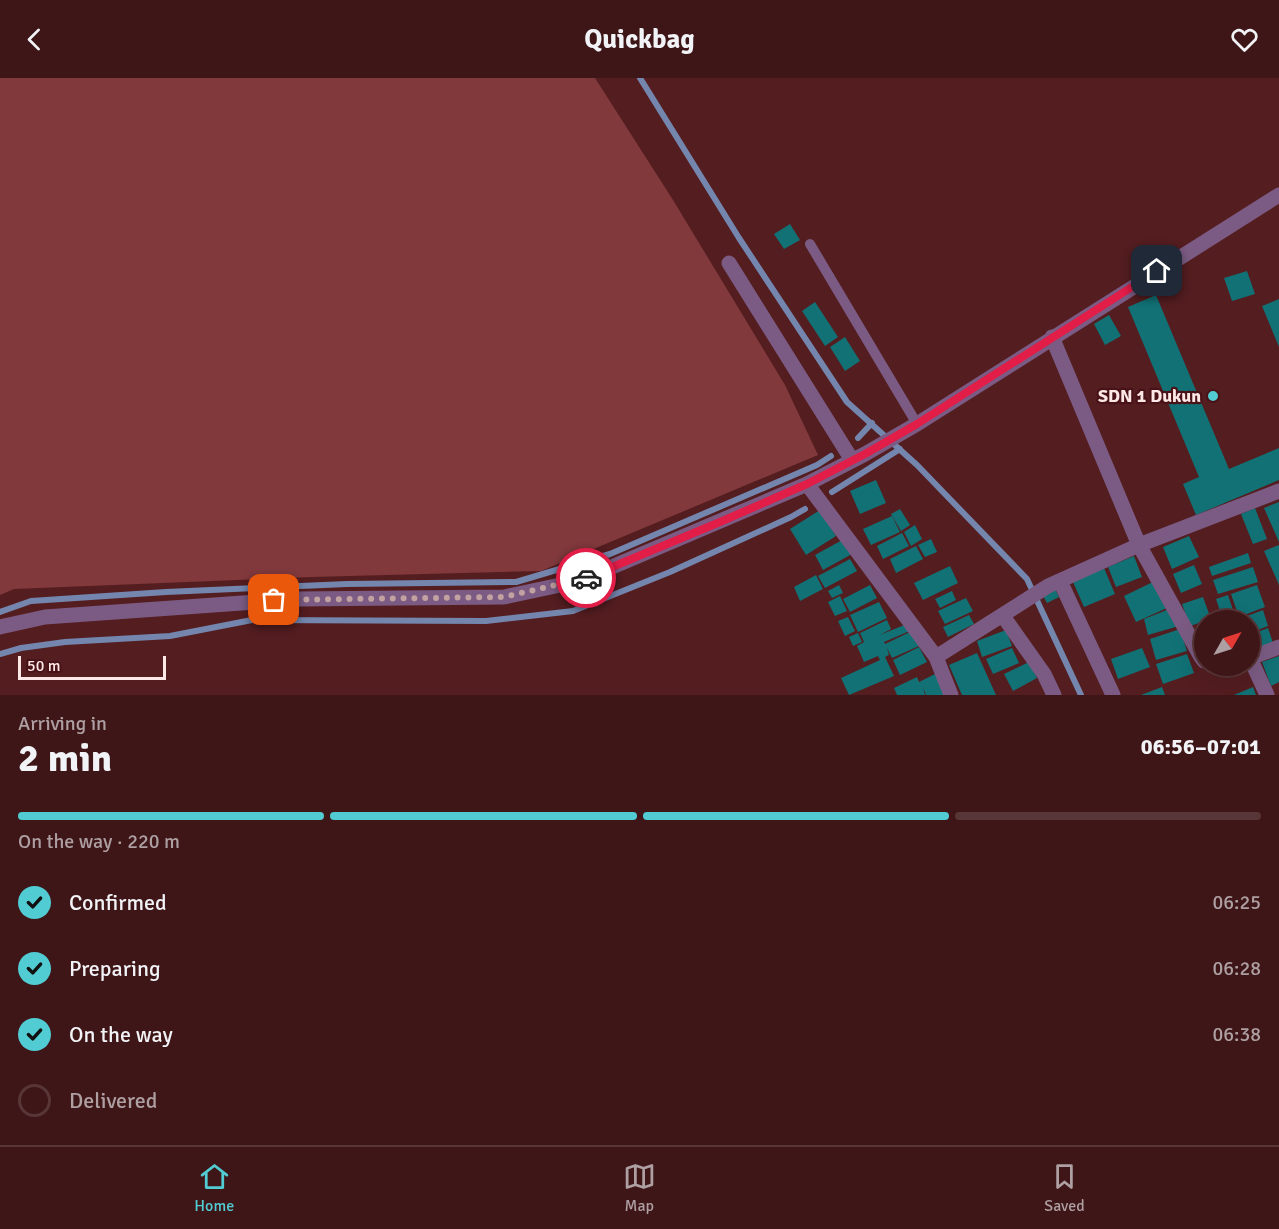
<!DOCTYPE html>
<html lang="en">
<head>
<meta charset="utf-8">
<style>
	:root { --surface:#3f1618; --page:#461f21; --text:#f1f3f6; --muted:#ad9fa2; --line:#583537; --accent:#51ccd2 }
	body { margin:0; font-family:Signika,sans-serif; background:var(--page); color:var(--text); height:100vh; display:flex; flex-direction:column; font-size:22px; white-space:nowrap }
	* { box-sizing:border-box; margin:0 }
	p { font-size:20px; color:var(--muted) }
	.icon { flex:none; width:33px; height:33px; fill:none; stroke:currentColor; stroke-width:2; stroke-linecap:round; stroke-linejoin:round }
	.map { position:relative; height:617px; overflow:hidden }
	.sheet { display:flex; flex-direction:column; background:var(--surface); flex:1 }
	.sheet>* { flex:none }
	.needle { width:39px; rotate:51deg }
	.fabs { position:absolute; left:1194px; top:532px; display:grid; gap:12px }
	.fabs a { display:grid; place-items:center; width:66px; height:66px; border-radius:50%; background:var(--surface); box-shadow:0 6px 24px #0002,0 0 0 2px var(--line); font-size:30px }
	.scale { position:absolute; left:18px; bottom:15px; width:148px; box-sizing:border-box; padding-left:6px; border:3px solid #fee8e7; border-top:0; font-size:16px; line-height:21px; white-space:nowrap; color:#fee8e7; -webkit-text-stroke:4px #481217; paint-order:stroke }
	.pin { position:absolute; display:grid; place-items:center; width:51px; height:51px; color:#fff; margin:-26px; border-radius:12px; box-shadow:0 3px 9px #0006 }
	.courier { position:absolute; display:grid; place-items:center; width:60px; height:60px; margin:-30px; border:4px solid #e11d48; border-radius:50%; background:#fff; color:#222; box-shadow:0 2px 8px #0007 }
	.head em { font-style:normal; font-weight:800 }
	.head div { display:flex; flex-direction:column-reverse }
	.head { display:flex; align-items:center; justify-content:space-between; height:102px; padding:0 18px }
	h1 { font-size:39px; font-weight:800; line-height:45px }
	.bar { display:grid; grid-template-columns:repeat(4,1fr); gap:9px 6px; align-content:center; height:72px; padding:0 18px }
	.bar i { height:8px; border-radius:4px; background:var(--line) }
	.bar .current { background:var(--accent) }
	.bar p { grid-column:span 4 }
	ol { padding:0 18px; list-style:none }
	li { display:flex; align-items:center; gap:18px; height:66px }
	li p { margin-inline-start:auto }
	li .icon { padding:6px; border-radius:50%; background:var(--accent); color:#111; stroke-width:4 }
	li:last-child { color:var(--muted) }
	li i { width:33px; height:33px; border:3px solid var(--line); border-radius:50% }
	header { display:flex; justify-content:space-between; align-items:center; height:78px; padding:0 18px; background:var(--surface); font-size:27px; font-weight:800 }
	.menu { display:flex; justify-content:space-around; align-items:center; height:84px; border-top:2px solid var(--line); background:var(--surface); font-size:16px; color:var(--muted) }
	.menu a { display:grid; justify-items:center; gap:3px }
	.menu .current { color:var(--accent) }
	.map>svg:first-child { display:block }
	.green { fill:#81393c }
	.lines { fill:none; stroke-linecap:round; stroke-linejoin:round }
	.stream { stroke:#7486ae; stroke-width:6 }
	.building { fill:#117175 }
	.service { stroke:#7b5b83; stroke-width:10 }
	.minor { stroke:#7b5b83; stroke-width:15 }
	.done { stroke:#c2a1a1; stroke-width:6; stroke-dasharray:0 10.8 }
	.route { stroke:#e11d48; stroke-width:8 }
	.poi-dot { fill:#51ccd2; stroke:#481217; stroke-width:2 }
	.labels { text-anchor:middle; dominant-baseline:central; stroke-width:4.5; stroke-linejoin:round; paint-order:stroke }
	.poi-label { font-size:18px; font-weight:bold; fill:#fee8e7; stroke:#481217; text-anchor:end }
</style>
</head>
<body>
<header><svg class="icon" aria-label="back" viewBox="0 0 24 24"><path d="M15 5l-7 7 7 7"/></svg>Quickbag<svg class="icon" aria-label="heart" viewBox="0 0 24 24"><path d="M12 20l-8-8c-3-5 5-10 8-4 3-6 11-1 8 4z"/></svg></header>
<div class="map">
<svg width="1279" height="617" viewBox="0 0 1279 617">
	<rect width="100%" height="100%" fill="#541d20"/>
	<path class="green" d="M 0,0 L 595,0 L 673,122 L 785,307 L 818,377 L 541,493 L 312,499 L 14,511 L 0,517 Z"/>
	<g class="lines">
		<path class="stream" d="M 640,0 L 739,160 L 847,324 L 917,387 L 1027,501 L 1081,617
			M 858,360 L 872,345
			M 832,414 L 900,371
			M 0,534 L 31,523 L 166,514 L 347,506 L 516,504 L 610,476 L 817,387 L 831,378
			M 0,576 L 21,570 L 65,564 L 170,558 L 252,542 L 486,543 L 573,533 L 670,494 L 791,439 L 805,431"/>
	</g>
	<path class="building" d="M 790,146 L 800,162 L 784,171 L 774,156 Z
		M 1247,193 L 1255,216 L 1232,223 L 1224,200 Z
		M 1156,217 L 1229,391 L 1279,370 L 1279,402 L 1196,437 L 1183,406 L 1199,399 L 1128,229 Z
		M 1279,221 L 1279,269 L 1262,228 Z
		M 815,224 L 838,259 L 825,268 L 802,233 Z
		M 1109,237 L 1121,258 L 1105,267 L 1094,246 Z
		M 845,259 L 860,283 L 845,293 L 830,269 Z
		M 876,402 L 886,425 L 860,436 L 850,413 Z
		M 1279,424 L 1279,464 L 1264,430 Z
		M 1255,430 L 1267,461 L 1253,466 L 1241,436 Z
		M 900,431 L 910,447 L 901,453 L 891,436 Z
		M 820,432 L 836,458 L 806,477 L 790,451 Z
		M 892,438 L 900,454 L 871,467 L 863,451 Z
		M 915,447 L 922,461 L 911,468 L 904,454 Z
		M 902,455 L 909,468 L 883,481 L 877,468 Z
		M 1189,458 L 1199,479 L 1172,491 L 1163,469 Z
		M 844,461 L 852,476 L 823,492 L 815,477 Z
		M 931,461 L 937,474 L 925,479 L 918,467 Z
		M 1279,467 L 1279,507 L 1264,473 Z
		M 916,468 L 923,481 L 896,495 L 890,481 Z
		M 1248,475 L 1251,485 L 1212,498 L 1209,489 Z
		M 1134,478 L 1142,499 L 1116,509 L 1108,489 Z
		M 850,481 L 857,493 L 825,510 L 818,498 Z
		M 1194,487 L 1202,506 L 1181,515 L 1173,496 Z
		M 950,488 L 958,505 L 923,522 L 914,505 Z
		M 1253,489 L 1258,504 L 1218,516 L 1213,502 Z
		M 1104,490 L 1115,516 L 1084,529 L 1073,504 Z
		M 816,497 L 823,511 L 800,523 L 794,509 Z
		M 1157,502 L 1169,529 L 1136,544 L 1124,518 Z
		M 839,507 L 843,515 L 832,520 L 828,513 Z
		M 870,507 L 877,520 L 850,534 L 843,521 Z
		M 1257,507 L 1265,529 L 1239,539 L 1231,516 Z
		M 1055,511 L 1059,519 L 1047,525 L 1043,518 Z
		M 952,513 L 956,522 L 940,530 L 935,521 Z
		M 1228,517 L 1235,538 L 1223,542 L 1216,521 Z
		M 840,518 L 847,533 L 835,538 L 828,524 Z
		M 1203,519 L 1211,541 L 1190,548 L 1182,526 Z
		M 966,520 L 973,533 L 945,546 L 938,533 Z
		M 879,524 L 887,540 L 858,554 L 850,537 Z
		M 1172,530 L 1179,548 L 1148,557 L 1144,541 Z
		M 1263,532 L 1268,548 L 1250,555 L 1250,543 L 1234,543 Z
		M 969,537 L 974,546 L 948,559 L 943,549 Z
		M 848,539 L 855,553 L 845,558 L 838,543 Z
		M 887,542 L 891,551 L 880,557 L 909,545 L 912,552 L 884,564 L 885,566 L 912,553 L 919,568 L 892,580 L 887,570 L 889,577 L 885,579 L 894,598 L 849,617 L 841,600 L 880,582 L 878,578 L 864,584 L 857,568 L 864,564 L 860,555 Z
		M 1268,550 L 1273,565 L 1250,574 L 1250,557 Z
		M 1180,551 L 1187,573 L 1156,582 L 1150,561 Z
		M 1006,552 L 1012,568 L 982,579 L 977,563 Z
		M 858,555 L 862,564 L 853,568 L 849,559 Z
		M 919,569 L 927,584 L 900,597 L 893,582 Z
		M 1012,570 L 1019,585 L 993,596 L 986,581 Z
		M 1142,570 L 1150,589 L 1118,601 L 1111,581 Z
		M 977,575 L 996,617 L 962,617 L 949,587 Z
		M 1187,576 L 1194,595 L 1163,606 L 1156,586 Z
		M 1279,578 L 1279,604 L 1271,608 L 1262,584 Z
		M 1029,584 L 1037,600 L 1013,613 L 1004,596 Z
		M 939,594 L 949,617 L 926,617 L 923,609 L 925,617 L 897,617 L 894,610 L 917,599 L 919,604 Z
		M 1162,609 L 1165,617 L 1141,617 Z
		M 1253,609 L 1256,617 L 1234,617 Z"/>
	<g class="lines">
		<path class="service" d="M 810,166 L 917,346"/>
		<path class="minor" d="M 729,185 L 852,382
			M 1052,259 L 1139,467 L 1201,579 L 1204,583
			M 807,406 L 936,579 L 951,617
			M 1060,503 L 1113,617
			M 1003,538 L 1044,596 L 1054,617
			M 0,549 L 45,539 L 297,521 L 504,519 L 579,503 L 807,406 L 865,376 L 917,346 L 1279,117
			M 936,579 L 1048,508 L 1139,467 L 1279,413
			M 1213,588 L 1222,588
			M 1267,617 L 1250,580 L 1279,569"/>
	</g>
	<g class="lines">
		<path class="done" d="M 274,522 L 504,519 L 586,500"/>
		<path class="route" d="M 586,500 L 720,444 L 807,406 L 865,376 L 917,346 L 1157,193"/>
	</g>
	<circle class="poi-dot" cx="1213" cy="318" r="6"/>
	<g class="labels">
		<g class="poi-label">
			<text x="1201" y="318">SDN 1 Dukun</text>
		</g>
	</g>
</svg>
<div class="fabs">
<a><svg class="needle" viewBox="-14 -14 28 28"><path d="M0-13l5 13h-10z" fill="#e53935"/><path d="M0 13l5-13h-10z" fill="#ad9fa2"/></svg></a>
</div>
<div class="scale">50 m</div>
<div class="pin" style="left:274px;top:522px;background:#ea580c"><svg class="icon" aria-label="bag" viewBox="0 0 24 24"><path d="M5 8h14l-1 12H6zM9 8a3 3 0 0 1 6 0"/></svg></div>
<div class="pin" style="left:1157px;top:193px;background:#1f2937"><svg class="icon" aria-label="home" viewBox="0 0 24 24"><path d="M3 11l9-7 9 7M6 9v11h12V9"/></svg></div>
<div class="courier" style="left:586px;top:500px"><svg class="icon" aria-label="car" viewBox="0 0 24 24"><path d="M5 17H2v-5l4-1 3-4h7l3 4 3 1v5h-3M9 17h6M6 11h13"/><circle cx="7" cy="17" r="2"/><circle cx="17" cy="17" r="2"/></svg></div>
</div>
<section class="sheet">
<div class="head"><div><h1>2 min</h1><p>Arriving in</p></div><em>06:56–07:01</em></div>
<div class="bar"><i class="current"></i><i class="current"></i><i class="current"></i><i></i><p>On the way · 220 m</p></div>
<ol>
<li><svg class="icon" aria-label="check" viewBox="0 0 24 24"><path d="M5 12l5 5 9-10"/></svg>Confirmed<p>06:25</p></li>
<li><svg class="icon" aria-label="check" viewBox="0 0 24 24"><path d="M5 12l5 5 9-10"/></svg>Preparing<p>06:28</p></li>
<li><svg class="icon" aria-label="check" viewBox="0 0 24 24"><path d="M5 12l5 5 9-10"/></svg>On the way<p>06:38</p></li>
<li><i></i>Delivered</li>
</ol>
</section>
<nav class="menu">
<a class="current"><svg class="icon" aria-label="home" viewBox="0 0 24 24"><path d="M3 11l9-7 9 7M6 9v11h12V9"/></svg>Home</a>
<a><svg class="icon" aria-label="map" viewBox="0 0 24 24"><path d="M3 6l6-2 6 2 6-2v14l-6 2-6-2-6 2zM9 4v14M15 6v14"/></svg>Map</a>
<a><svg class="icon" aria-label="saved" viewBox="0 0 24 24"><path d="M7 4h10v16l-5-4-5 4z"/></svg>Saved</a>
</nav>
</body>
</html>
